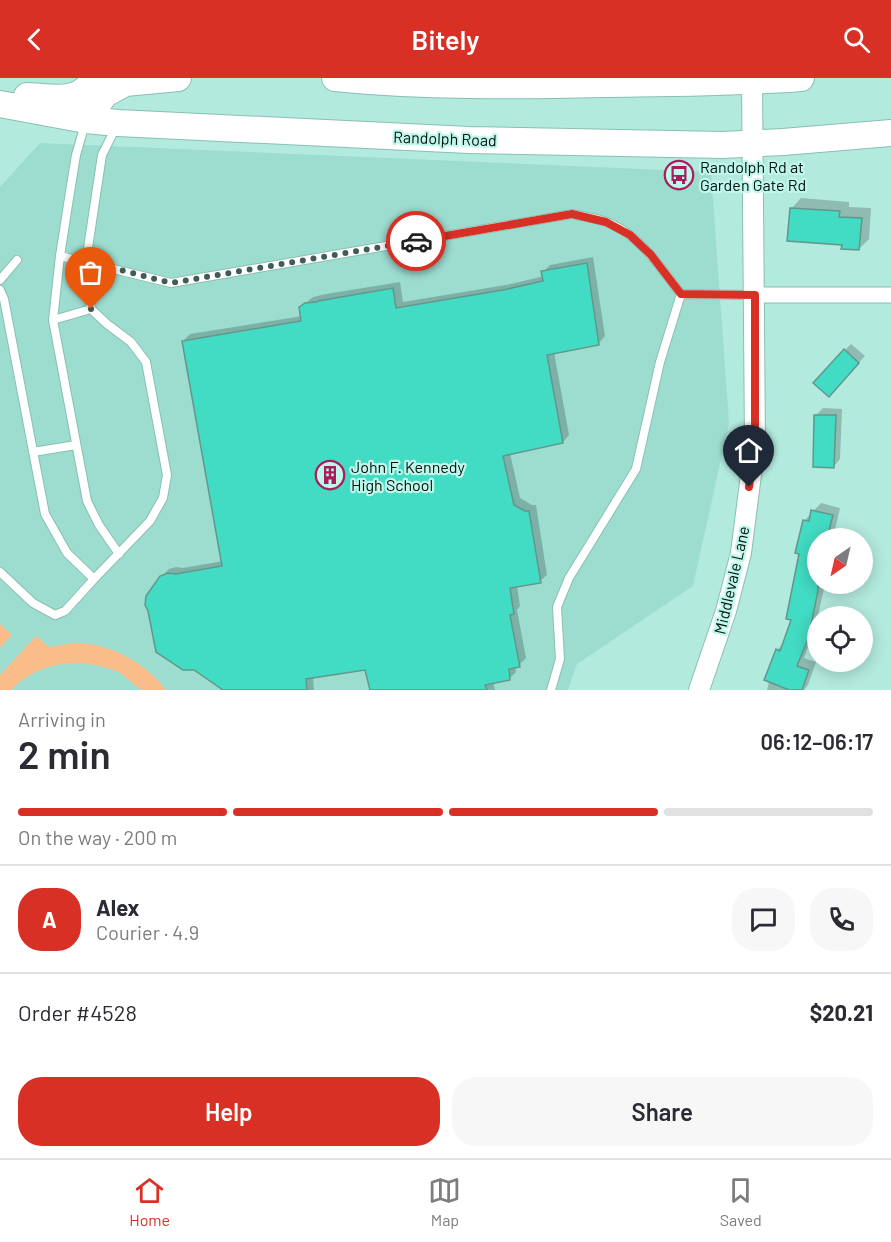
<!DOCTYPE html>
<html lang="en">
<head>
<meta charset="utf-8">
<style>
	:root { --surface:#fff; --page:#f7f7f7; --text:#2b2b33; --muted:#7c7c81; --line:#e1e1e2; --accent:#d93025 }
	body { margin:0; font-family:Barlow,sans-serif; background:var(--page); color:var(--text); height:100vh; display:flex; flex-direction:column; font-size:22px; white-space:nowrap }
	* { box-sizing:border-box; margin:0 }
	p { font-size:20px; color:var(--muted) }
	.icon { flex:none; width:33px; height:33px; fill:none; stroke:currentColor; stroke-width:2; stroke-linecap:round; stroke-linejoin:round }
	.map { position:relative; height:612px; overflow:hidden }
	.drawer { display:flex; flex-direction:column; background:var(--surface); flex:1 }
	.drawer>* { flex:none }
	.needle { width:39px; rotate:214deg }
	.buttons { position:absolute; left:807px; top:450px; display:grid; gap:12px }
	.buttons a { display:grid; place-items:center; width:66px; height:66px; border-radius:50%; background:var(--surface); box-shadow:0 3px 15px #0003; font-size:30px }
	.pin { position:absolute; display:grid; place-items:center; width:51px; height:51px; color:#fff; margin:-62px -26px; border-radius:50% 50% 50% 0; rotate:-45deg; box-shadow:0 0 6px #0007 }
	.pin .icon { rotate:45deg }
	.courier { position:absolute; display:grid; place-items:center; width:60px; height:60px; margin:-30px; border:4px solid #d93025; border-radius:50%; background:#fff; color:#222; box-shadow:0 2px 8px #0007 }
	.headline em { font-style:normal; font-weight:600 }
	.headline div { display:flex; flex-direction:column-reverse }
	.headline { display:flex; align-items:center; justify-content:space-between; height:102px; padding:0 18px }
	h1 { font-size:39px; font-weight:600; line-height:45px }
	.bar { display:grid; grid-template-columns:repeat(4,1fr); gap:9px 6px; align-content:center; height:72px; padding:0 18px }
	.bar i { height:8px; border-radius:4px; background:var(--line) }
	.bar .active { background:var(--accent) }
	.bar p { grid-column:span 4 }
	.line { display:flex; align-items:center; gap:15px; padding:0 18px; border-top:2px solid var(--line) }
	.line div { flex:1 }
	.round { display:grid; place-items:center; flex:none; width:63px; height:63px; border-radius:24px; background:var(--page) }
	.primary-button { display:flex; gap:12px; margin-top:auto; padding:12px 18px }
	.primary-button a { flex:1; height:69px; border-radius:24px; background:var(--accent); color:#fff; font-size:24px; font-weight:600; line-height:69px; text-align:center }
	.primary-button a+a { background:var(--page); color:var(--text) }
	header { display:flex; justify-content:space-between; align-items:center; height:78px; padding:0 18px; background:var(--accent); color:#fff; font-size:27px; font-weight:600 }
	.dock { display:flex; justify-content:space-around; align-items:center; height:84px; border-top:2px solid var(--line); background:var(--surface); font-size:16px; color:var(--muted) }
	.dock a { display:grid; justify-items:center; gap:3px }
	.dock .active { color:var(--accent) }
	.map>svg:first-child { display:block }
	.built { fill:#9dddd0 }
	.green { fill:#f9bb88 }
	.shadow { fill:#0003 }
	.building { fill:#42dbc3; stroke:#63978c; stroke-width:1.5 }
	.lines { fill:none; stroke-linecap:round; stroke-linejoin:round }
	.service-casing { stroke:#89bfb3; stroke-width:10 }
	.minor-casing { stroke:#89bfb3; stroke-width:17 }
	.tertiary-casing { stroke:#89bfb3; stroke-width:22 }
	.primary-casing { stroke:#89bfb3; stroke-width:28 }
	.service { stroke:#fff; stroke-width:8 }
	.minor { stroke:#fff; stroke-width:15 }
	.tertiary { stroke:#fff; stroke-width:20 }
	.primary { stroke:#fff; stroke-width:26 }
	.done { stroke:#3f5d56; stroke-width:6; stroke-dasharray:0 10.8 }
	.route { stroke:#d93025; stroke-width:8 }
	.labels { text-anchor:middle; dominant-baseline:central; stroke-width:4.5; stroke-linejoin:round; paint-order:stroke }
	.street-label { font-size:16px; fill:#00110d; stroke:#c0f7eb }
	.poi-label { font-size:16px; fill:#00110d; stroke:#c0f7eb; text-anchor:start }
</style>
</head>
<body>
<header><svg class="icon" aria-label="back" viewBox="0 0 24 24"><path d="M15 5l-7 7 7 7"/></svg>Bitely<svg class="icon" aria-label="search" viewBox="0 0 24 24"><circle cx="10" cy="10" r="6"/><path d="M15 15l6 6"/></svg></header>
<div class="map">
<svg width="891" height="612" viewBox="0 0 891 612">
	<rect width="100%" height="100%" fill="#b3eade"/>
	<path class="built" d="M 40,65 L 711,94 L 729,345 L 693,508 L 577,586 L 568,612 L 0,612 L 0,109 Z"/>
	<path class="green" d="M 0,546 L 12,557 L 0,570 Z
		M 36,558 L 49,569 C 58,568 68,565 77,565 C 110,565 147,586 166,612 C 160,612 148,612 143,612 C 133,608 126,597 116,593 C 79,579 39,583 11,612 L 0,612 L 0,597 Z"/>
	<path class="shadow" d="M 801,120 L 849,124 L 849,129 L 871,130 L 869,161 L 859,171 L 843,165 L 791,131 Z
		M 593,179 L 605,258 L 599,265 L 554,274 L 569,357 L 563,364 L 510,375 L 520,420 L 532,427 L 536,427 L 547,497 L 540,503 L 517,508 L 520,528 L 517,532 L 526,580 L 519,587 L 515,588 L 516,594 L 509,601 L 493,604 L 495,612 L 371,612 L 366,590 L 313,599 L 314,612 L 227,612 L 161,499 L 169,491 L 176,489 L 183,490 L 223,483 L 183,263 L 190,256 L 302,238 L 301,230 L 308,223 L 313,219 L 326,216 L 400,204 L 403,224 L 511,206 L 544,198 L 543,194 L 550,187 Z
		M 851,266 L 865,278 L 836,310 L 845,272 Z
		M 823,330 L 842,331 L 840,381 L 834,388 L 816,337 Z
		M 821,425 L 840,430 L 833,460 L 818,460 L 818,506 L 825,506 L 815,551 L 804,580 L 816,584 L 808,607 L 804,612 L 767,612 L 777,572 L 785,564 L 794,541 L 805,442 Z"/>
	<path class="building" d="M 790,130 L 840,133 L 839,139 L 862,140 L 859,172 L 841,171 L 842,167 L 787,163 Z
		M 587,185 L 599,267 L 547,277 L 563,365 L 503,378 L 514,427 L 525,433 L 529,433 L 541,505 L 510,510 L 514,536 L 510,537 L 520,589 L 509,591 L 510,602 L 485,607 L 487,612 L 370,612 L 365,592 L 306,601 L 307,612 L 223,612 L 194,592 L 183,592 L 156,574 L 148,533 L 145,527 L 146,518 L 160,498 L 168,495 L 176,496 L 222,488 L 182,263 L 301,243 L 299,229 L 305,225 L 317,224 L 318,223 L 393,210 L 396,230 L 503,212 L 543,203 L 541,193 Z
		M 844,271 L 859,285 L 829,319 L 813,305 Z
		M 814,337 L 836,337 L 834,390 L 813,389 Z
		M 811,432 L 833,437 L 827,460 L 818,460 L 818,513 L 808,561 L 797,588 L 809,592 L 802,612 L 789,612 L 764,602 L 776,571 L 780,573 L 791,542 L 786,541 L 799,476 L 795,475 L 803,442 L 809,443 Z"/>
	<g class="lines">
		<g class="service-casing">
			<path id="service" d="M 85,46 L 76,77 L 69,120 L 60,178 L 53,242 L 87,423 L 99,447 L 119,476
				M 60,178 L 171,205 L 572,136 C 582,138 593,140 604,143 C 638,154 660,189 681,216
				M 0,202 L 17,182
				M 0,212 L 4,221 L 45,436 L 67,475 L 94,501 L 150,443 L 163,420 L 167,397 L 146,284 L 131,264 L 107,246 L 91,231 L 86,204 L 86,183 L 102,77 L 116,49
				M 681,216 L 754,217
				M 53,242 L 91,231
				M 33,374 L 76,367
				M 0,494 L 33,525 L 55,537 L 65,533 L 94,501
				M 551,612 L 560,581 L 557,529 L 569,500 L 636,391 L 660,284 L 681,216"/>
		</g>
		<g class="minor-casing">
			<path id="minor" d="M 755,217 L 891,217"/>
		</g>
		<g class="tertiary-casing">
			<path id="tertiary" d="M 699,612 L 726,533 L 741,475 L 755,365 L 752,4"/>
		</g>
		<g class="primary-casing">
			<path id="primary" d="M 335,0 C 425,9 515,8 605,6 C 670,5 736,5 801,0
				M 27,18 C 54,19 79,27 95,0
				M 0,26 L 86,42 L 118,45 L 469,62 L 722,67 L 783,64 L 891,55
				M 86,42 L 105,16 L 125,5 L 178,0"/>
		</g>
		<use href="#service" class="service"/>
		<use href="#minor" class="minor"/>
		<use href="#tertiary" class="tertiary"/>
		<use href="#primary" class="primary"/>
	</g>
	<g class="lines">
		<path class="done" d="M 91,231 L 86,204 L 86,183 L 171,205 L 416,163"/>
		<path class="route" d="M 416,163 L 572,136 L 606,144 L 630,157 L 651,177 L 681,216 L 755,217 L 755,365 L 749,409"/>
	</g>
	<defs>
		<g id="bus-ring" transform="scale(1.5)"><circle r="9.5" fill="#c0f7eb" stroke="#aa1c5c" stroke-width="1.5"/><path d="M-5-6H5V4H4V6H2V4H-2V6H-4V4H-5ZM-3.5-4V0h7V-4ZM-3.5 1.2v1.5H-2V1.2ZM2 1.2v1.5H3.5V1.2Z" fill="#aa1c5c"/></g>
		<g id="building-ring" transform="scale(1.5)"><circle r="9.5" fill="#c0f7eb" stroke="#aa1c5c" stroke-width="1.5"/><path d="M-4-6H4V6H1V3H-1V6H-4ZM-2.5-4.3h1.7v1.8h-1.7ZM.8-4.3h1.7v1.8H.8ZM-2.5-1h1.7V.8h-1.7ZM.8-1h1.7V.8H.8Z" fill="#aa1c5c"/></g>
	</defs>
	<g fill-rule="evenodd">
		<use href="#bus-ring" x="679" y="97"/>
		<use href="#building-ring" x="330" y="397"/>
	</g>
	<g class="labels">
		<g class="street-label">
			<text transform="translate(445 60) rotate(2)">Randolph Road</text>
			<text transform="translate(731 502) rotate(-77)">Middlevale Lane</text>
		</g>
		<g class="poi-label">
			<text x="700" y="88">Randolph Rd at<tspan x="700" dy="18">Garden Gate Rd</tspan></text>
			<text x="351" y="388">John F. Kennedy<tspan x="351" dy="18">High School</tspan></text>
		</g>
	</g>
</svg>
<div class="buttons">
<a><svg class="needle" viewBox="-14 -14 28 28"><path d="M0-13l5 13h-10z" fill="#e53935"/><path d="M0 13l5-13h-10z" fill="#7c7c81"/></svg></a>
<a><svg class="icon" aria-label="locate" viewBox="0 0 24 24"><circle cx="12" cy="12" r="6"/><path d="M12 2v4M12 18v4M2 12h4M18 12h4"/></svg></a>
</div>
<div class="pin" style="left:91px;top:231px;background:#ea580c"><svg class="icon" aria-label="bag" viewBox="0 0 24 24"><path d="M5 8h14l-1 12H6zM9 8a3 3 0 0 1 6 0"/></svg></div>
<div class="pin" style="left:749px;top:409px;background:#1f2937"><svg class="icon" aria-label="home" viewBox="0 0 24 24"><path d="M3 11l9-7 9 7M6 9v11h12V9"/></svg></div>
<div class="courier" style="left:416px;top:163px"><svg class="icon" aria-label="car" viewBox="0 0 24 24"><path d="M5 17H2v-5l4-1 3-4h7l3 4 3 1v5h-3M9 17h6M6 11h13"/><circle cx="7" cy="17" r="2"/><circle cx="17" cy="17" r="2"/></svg></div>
</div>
<section class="drawer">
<div class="headline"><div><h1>2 min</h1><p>Arriving in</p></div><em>06:12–06:17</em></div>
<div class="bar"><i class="active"></i><i class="active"></i><i class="active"></i><i></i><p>On the way · 200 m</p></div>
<div class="line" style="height:108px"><b class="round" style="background:var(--accent);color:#fff">A</b><div><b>Alex</b><p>Courier · 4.9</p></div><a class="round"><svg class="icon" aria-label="chat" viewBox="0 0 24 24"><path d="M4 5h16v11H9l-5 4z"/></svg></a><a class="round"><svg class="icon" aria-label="phone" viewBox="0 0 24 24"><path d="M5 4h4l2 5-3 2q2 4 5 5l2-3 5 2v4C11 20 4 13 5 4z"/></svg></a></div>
<div class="line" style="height:78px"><div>Order #4528</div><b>$20.21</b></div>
<div class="primary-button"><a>Help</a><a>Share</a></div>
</section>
<nav class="dock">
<a class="active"><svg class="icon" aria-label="home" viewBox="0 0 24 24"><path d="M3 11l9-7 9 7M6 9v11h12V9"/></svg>Home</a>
<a><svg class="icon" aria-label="map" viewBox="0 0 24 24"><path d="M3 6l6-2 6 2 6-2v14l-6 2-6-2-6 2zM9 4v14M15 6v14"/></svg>Map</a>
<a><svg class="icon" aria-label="saved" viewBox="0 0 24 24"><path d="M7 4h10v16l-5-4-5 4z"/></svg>Saved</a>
</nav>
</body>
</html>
